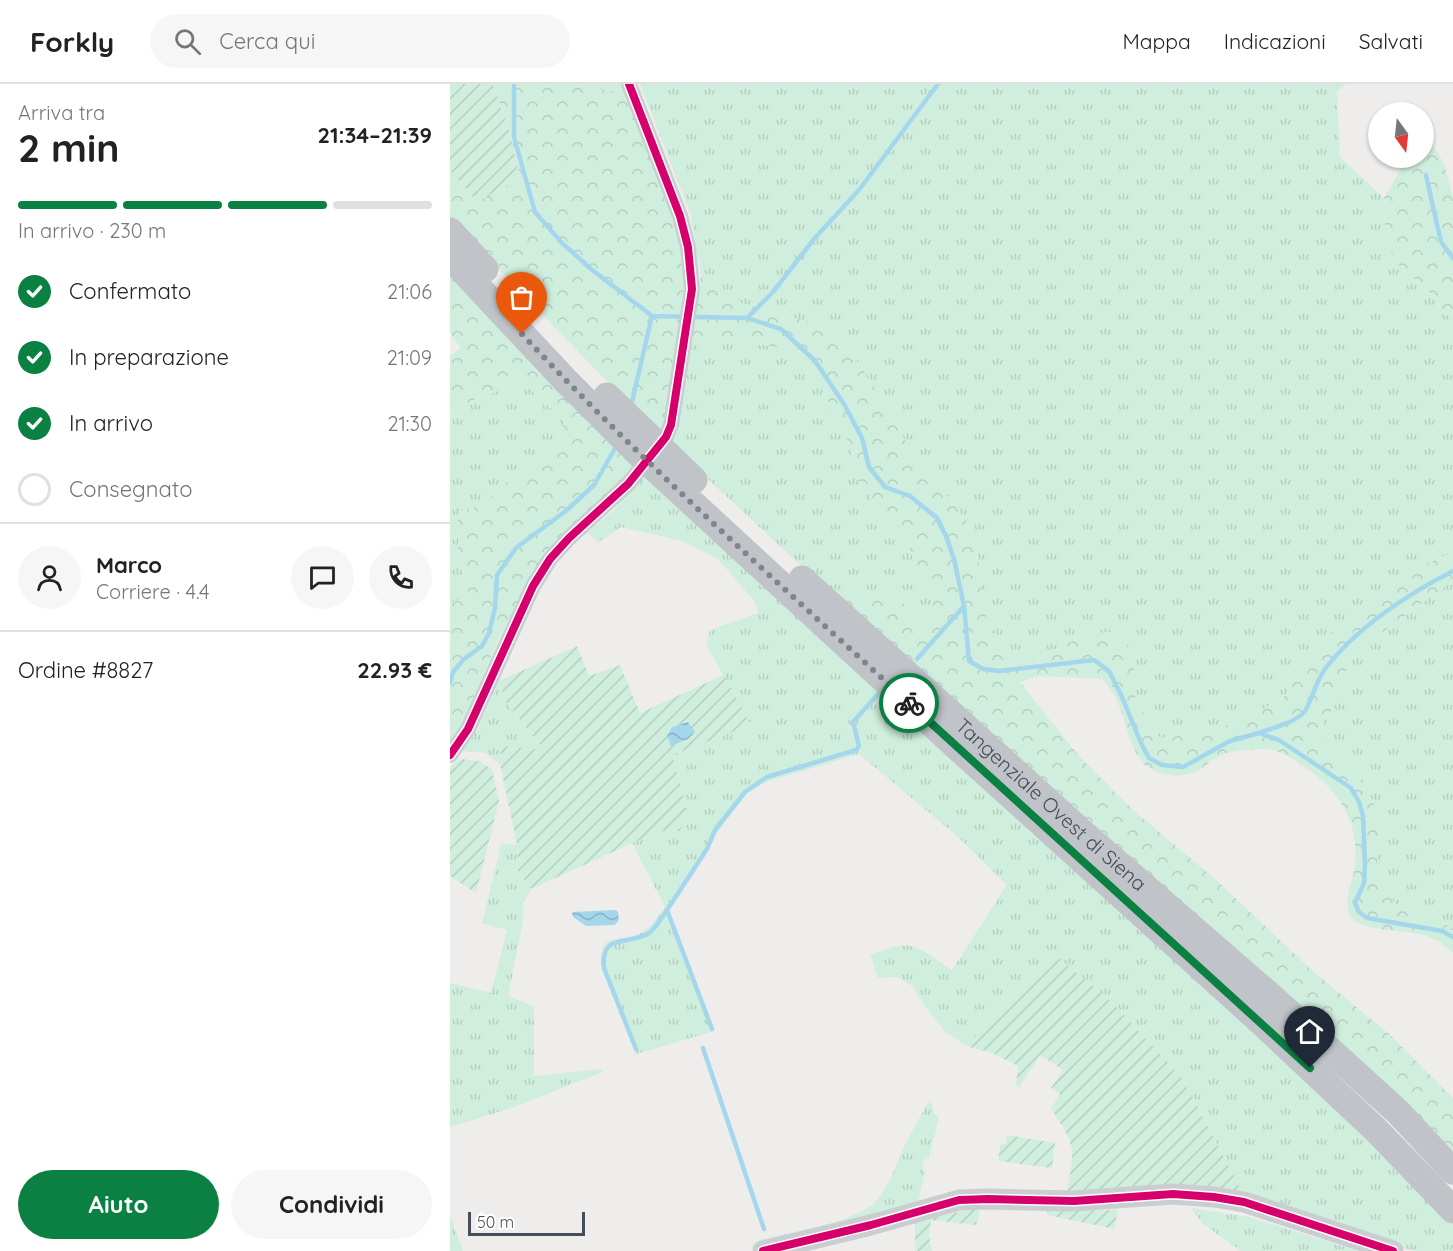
<!DOCTYPE html>
<html lang="it">
<head>
<meta charset="utf-8">
<style>
	:root { --surface:#fff; --page:#f6f6f6; --text:#222; --muted:#767676; --line:#e0e0e0; --accent:#0b8043 }
	body { margin:0; font-family:Quicksand,sans-serif; background:var(--page); color:var(--text); height:100vh; display:flex; flex-direction:column; font-size:22px; white-space:nowrap }
	* { box-sizing:border-box; margin:0 }
	p { font-size:20px; color:var(--muted) }
	.icon { flex:none; width:33px; height:33px; fill:none; stroke:currentColor; stroke-width:2; stroke-linecap:round; stroke-linejoin:round }
	.map { position:relative; flex:1; overflow:hidden }
	.side { display:flex; flex-direction:column; background:var(--surface); width:450px }
	.side>* { flex:none }
	.needle { width:39px; rotate:165deg }
	.controls { position:absolute; left:918px; top:18px; display:grid; gap:12px }
	.controls a { display:grid; place-items:center; width:66px; height:66px; border-radius:50%; background:var(--surface); box-shadow:0 2px 4px #0004; font-size:30px }
	.scale { position:absolute; left:18px; bottom:15px; width:117px; box-sizing:border-box; padding-left:6px; border:3px solid #444d59; border-top:0; font-size:16px; line-height:21px; white-space:nowrap; color:#444d59; -webkit-text-stroke:4px #fff; paint-order:stroke }
	.pin { position:absolute; display:grid; place-items:center; width:51px; height:51px; color:#fff; margin:-62px -26px; border-radius:50% 50% 50% 0; rotate:-45deg; box-shadow:0 0 6px #0007 }
	.pin .icon { rotate:45deg }
	.courier { position:absolute; display:grid; place-items:center; width:60px; height:60px; margin:-30px; border:4px solid #0b8043; border-radius:50%; background:#fff; color:#222; box-shadow:0 2px 8px #0007 }
	.head em { font-style:normal; font-weight:700 }
	.head div { display:flex; flex-direction:column-reverse }
	.head { display:flex; align-items:center; justify-content:space-between; height:102px; padding:0 18px }
	h1 { font-size:39px; font-weight:700; line-height:45px }
	.bar { display:grid; grid-template-columns:repeat(4,1fr); gap:9px 6px; align-content:center; height:72px; padding:0 18px }
	.bar i { height:8px; border-radius:4px; background:var(--line) }
	.bar .selected { background:var(--accent) }
	.bar p { grid-column:span 4 }
	.line { display:flex; align-items:center; gap:15px; padding:0 18px; border-top:2px solid var(--line) }
	.line div { flex:1 }
	.round { display:grid; place-items:center; flex:none; width:63px; height:63px; border-radius:32px; background:var(--page) }
	ol { padding:0 18px; list-style:none }
	li { display:flex; align-items:center; gap:18px; height:66px }
	li p { margin-inline-start:auto }
	li .icon { padding:6px; border-radius:50%; background:var(--accent); color:#fff; stroke-width:4 }
	li:last-child { color:var(--muted) }
	li i { width:33px; height:33px; border:3px solid var(--line); border-radius:50% }
	.button { display:flex; gap:12px; margin-top:auto; padding:12px 18px }
	.button a { flex:1; height:69px; border-radius:36px; background:var(--accent); color:#fff; font-size:24px; font-weight:700; line-height:69px; text-align:center }
	.button a+a { background:var(--page); color:var(--text) }
	header { display:flex; align-items:center; gap:36px; box-sizing:border-box; height:84px; padding:0 30px; background:var(--surface); border-bottom:2px solid var(--line) }
	header strong { font-size:28px }
	nav { display:flex; gap:33px; margin-inline-start:auto; font-size:21px }
	.search { width:420px; height:54px; background:var(--page); display:flex; align-items:center; gap:15px; box-sizing:border-box; padding:0 21px; border-radius:33px; color:var(--muted); font-size:22px }
	main { display:flex; flex:1; min-height:0 }
	.map>svg:first-child { display:block }
	.grass { fill:url(#grass-tufts) }
	.forest { fill:url(#forest-crowns) }
	.garden { fill:url(#garden-furrows) }
	.water { fill:url(#water-waves) }
	.lines { fill:none; stroke-linecap:round; stroke-linejoin:round }
	.stream { stroke:#a4d7ec; stroke-width:4.5 }
	.minor { stroke:#caced1; stroke-width:16 }
	.tertiary { stroke:#caced1; stroke-width:21 }
	.trunk { stroke:#c0c4c9; stroke-width:27 }
	.cycleway-casing { stroke:#fff; stroke-width:11 }
	.cycleway { stroke:#d6006c; stroke-width:8 }
	.done { stroke:#80858c; stroke-width:6; stroke-dasharray:0 10.8 }
	.route { stroke:#0b8043; stroke-width:8 }
	.labels { text-anchor:middle; dominant-baseline:central; stroke-width:6; stroke-linejoin:round; paint-order:stroke }
	.street-label { font-size:20px; fill:#444d59; stroke:#fff }
</style>
</head>
<body>
<header>
<strong>Forkly</strong>
<div class="search"><svg class="icon" aria-label="search" viewBox="0 0 24 24"><circle cx="10" cy="10" r="6"/><path d="M15 15l6 6"/></svg>Cerca qui</div>
<nav><a>Mappa</a><a>Indicazioni</a><a>Salvati</a></nav>
</header>
<main>
<section class="side">
<div class="head"><div><h1>2 min</h1><p>Arriva tra</p></div><em>21:34–21:39</em></div>
<div class="bar"><i class="selected"></i><i class="selected"></i><i class="selected"></i><i></i><p>In arrivo · 230 m</p></div>
<ol>
<li><svg class="icon" aria-label="check" viewBox="0 0 24 24"><path d="M5 12l5 5 9-10"/></svg>Confermato<p>21:06</p></li>
<li><svg class="icon" aria-label="check" viewBox="0 0 24 24"><path d="M5 12l5 5 9-10"/></svg>In preparazione<p>21:09</p></li>
<li><svg class="icon" aria-label="check" viewBox="0 0 24 24"><path d="M5 12l5 5 9-10"/></svg>In arrivo<p>21:30</p></li>
<li><i></i>Consegnato</li>
</ol>
<div class="line" style="height:108px"><a class="round"><svg class="icon" aria-label="person" viewBox="0 0 24 24"><circle cx="12" cy="8" r="4"/><path d="M4 21q1-7 8-7t8 7"/></svg></a><div><b>Marco</b><p>Corriere · 4.4</p></div><a class="round"><svg class="icon" aria-label="chat" viewBox="0 0 24 24"><path d="M4 5h16v11H9l-5 4z"/></svg></a><a class="round"><svg class="icon" aria-label="phone" viewBox="0 0 24 24"><path d="M5 4h4l2 5-3 2q2 4 5 5l2-3 5 2v4C11 20 4 13 5 4z"/></svg></a></div>
<div class="line" style="height:78px"><div>Ordine #8827</div><b>22.93 €</b></div>
<div class="button"><a>Aiuto</a><a>Condividi</a></div>
</section>
<div class="map">
<svg width="1003" height="1167" viewBox="0 0 1003 1167">
	<defs>
		<pattern id="grass-tufts" width="24" height="20" patternUnits="userSpaceOnUse" patternTransform="scale(1.5)"><rect width="24" height="20" fill="#d0eedd"/><path d="M3 7l-1-3M5 7V3M7 7l1-3M15 17l-1-3M17 17v-4M19 17l1-3" fill="none" stroke="#b4cec0"/></pattern>
		<pattern id="forest-crowns" width="20" height="18" patternUnits="userSpaceOnUse" patternTransform="scale(1.5)"><rect width="20" height="18" fill="#d0eedd"/><path d="M2 6a3 3 0 1 1 6 0M12 15a3 3 0 1 1 6 0" fill="none" stroke="#b4cec0"/></pattern>
		<pattern id="garden-furrows" width="10" height="10" patternUnits="userSpaceOnUse" patternTransform="scale(1.5)"><rect width="10" height="10" fill="#d0eedd"/><path d="M-1 1l2-2M0 10L10 0M9 11l2-2" fill="none" stroke="#b4cec0"/></pattern>
		<pattern id="water-waves" width="16" height="10" patternUnits="userSpaceOnUse" patternTransform="scale(1.5)"><rect width="16" height="10" fill="#a4d7ec"/><path d="M0 5q4-4 8 0t8 0" fill="none" stroke="#87b1c2"/></pattern>
	</defs>
	<rect width="100%" height="100%" fill="#eeedec"/>
	<path class="grass" d="M 127,0 L 171,0 L 175,9 L 137,4 Z
		M 190,0 L 896,0 L 887,8 L 890,73 L 934,114 L 935,148 L 944,177 L 980,209 L 1003,238 L 1003,468 L 979,479 L 878,550 L 858,573 L 835,612 L 812,626 L 760,648 L 711,654 L 704,649 L 684,611 L 684,586 L 662,548 L 640,550 L 615,560 L 587,575 L 563,577 L 537,538 L 529,478 L 517,438 L 492,406 L 463,376 L 446,335 L 370,241 L 280,216 L 269,207 L 257,190 L 251,189 L 240,129 Z
		M 258,253 L 280,254 L 329,264 L 348,277 L 371,302 L 398,358 L 409,396 L 428,425 L 454,450 L 488,533 L 481,540 L 466,535 L 444,508 L 391,519 L 218,358 L 228,341 L 242,259 Z
		M 72,298 L 115,337 L 102,367 L 63,392 L 33,421 L 8,428 L 8,470 L 19,511 L 0,519 L 0,328 L 23,316 Z
		M 196,390 L 871,1005 L 1003,1139 L 1003,1167 L 966,1167 L 956,1165 L 793,1109 L 732,994 L 663,919 L 605,871 L 516,962 L 496,948 L 481,931 L 462,902 L 448,893 L 428,894 L 420,871 C 464,853 466,862 502,886 L 557,801 L 507,752 L 409,670 L 316,698 L 297,709 L 267,749 L 258,767 L 219,827 L 265,947 L 186,970 L 152,885 C 147,847 167,859 189,850 C 198,846 209,831 215,823 L 182,759 L 209,747 L 237,726 L 221,671 L 301,641 L 256,560 L 260,546 L 308,529 L 305,518 L 268,475 L 232,457 L 171,443 L 149,458 L 137,449 L 163,427 Z
		M 1003,498 L 1003,845 L 993,839 L 946,820 L 929,796 L 927,779 L 932,745 L 922,715 L 908,694 L 872,659 L 872,641 L 884,622 L 902,571 L 995,502 Z
		M 49,597 L 55,617 L 95,667 L 52,662 L 50,680 L 35,669 L 9,667 L 28,645 Z
		M 51,760 L 67,761 L 68,787 L 81,805 L 73,820 L 73,838 L 58,912 L 84,922 L 84,992 L 152,985 L 153,988 L 64,1023 L 0,1043 L 0,899 L 41,909 L 57,846 L 32,839 Z
		M 478,1018 L 482,1020 L 484,1030 L 489,1033 L 479,1074 L 474,1076 L 472,1080 L 475,1088 L 468,1118 L 300,1165 L 304,1159 L 312,1155 C 340,1148 408,1138 426,1117 C 441,1101 446,1078 456,1059 C 463,1045 471,1031 478,1018 Z
		M 741,1124 L 799,1133 L 908,1167 L 791,1167 L 753,1140 Z
		M 0,1131 L 13,1167 L 0,1167 Z"/>
	<path class="forest" d="M 43,0 L 127,0 L 137,4 L 175,9 L 225,133 L 236,190 L 214,340 L 209,351 L 0,135 L 0,86 L 27,118 L 70,94 L 60,50 Z
		M 974,62 L 984,62 L 994,80 L 1003,113 L 1003,238 L 980,209 L 944,177 L 935,148 L 934,114 L 957,74 L 974,74 Z
		M 251,189 L 257,190 L 269,207 L 281,216 L 370,241 L 402,270 L 446,335 L 463,376 L 492,406 L 517,438 L 529,478 L 537,538 L 563,577 L 587,575 L 615,560 L 640,550 L 662,548 L 679,564 L 684,586 L 684,611 L 704,649 L 711,654 L 760,648 L 812,626 L 835,612 L 858,573 L 878,550 L 979,479 L 1003,468 L 1003,498 L 995,502 L 902,571 L 884,622 L 872,641 L 873,659 L 908,694 L 922,715 L 932,745 L 927,779 L 929,796 L 946,820 L 993,839 L 1003,845 L 1003,869 C 995,862 987,855 977,852 C 959,846 914,848 902,834 C 891,820 902,801 904,786 C 912,739 888,704 850,680 C 843,675 830,667 822,666 C 813,664 785,667 777,669 C 764,673 757,682 745,688 C 729,695 702,691 691,677 C 678,659 675,633 666,614 C 662,607 657,601 652,595 L 589,592 L 570,598 L 629,672 L 683,726 L 764,794 L 864,888 L 939,950 L 1003,1014 L 1003,1075 L 391,519 L 413,508 L 444,508 L 466,535 L 481,540 L 488,533 L 454,450 L 428,425 L 409,396 L 398,358 L 371,302 L 348,277 L 329,264 L 280,254 L 258,254 L 242,259 Z
		M 0,190 L 185,380 L 160,408 L 94,471 L 50,552 L 11,642 L 0,661 L 0,519 L 19,511 L 8,469 L 8,428 L 33,421 L 63,392 L 102,367 L 115,337 L 72,298 L 23,316 L 0,328 L 0,272 L 11,264 L 0,249 Z"/>
	<path class="garden" d="M 0,0 L 43,0 L 60,50 L 70,94 L 27,118 L 0,86 Z
		M 127,562 L 139,592 L 170,581 L 190,629 L 274,591 L 301,641 L 222,671 L 237,726 L 230,747 L 209,747 L 81,805 L 68,787 L 67,761 L 50,680 L 51,662 L 94,666 L 55,617 L 49,597 Z
		M 10,675 L 29,677 L 42,685 L 49,717 L 26,809 L 0,792 L 0,683 Z
		M 605,871 L 663,919 L 732,994 L 793,1109 L 616,1109 C 625,1066 627,1062 601,1025 L 610,1010 L 601,1004 L 613,986 L 590,971 L 569,1004 L 566,1001 L 568,982 L 542,969 L 516,962 Z
		M 557,1051 L 605,1059 L 602,1084 L 548,1077 L 550,1061 L 556,1060 Z
		M 525,1124 L 530,1128 L 526,1141 L 481,1136 L 479,1153 L 482,1167 L 465,1167 L 465,1138 Z
		M 668,1126 L 664,1145 L 598,1131 L 597,1127 Z"/>
	<path class="water" d="M 238,638 L 245,648 L 238,655 L 221,662 L 217,652 L 222,643 Z
		M 166,826 L 168,828 L 169,836 L 165,841 L 136,842 L 123,833 L 122,828 Z"/>
	<g class="lines">
		<path class="stream" d="M 64,0 L 64,53 L 85,128 L 112,159 L 141,185 L 202,232 L 297,234 L 331,245 L 365,277 L 394,320 L 412,354 L 419,383 L 435,403 L 460,412 L 487,434 L 496,452 L 504,475 L 514,522 L 519,577 L 533,585 L 549,587 L 644,576 L 659,587 L 672,613 L 691,659 L 699,674 L 712,681 L 733,683 L 780,657 L 809,649 L 829,656 L 901,704 L 909,718 L 913,732 L 915,779 L 914,799 L 905,819 L 909,828 L 917,834 L 992,847 L 1003,853
			M 976,91 L 991,158 L 1003,174
			M 297,234 L 323,208 L 364,155 L 409,106 L 488,0
			M 181,322 L 202,232
			M 467,575 L 514,522
			M 0,599 L 3,588 L 14,575 L 32,562 L 39,549 L 45,524 L 47,491 L 66,464 L 117,426 L 144,401 L 167,361
			M 809,649 C 822,644 846,639 855,627 C 863,614 866,597 875,585 C 906,544 958,510 1003,487
			M 262,945 L 217,826 L 257,765 L 265,746 L 295,708 L 317,693 L 406,666 L 409,662 L 403,638 L 429,609
			M 253,964 L 314,1145
			M 186,965 L 154,884 C 150,848 179,862 199,849 C 206,844 212,833 217,826"/>
		<path class="minor" d="M 0,671 L 18,645 L 83,502 L 100,475 L 119,454 L 178,400 L 216,353 L 221,341 L 242,205 L 238,163 L 230,132 L 179,0"/>
		<path class="tertiary" d="M 313,1167 L 421,1141 L 509,1116 L 538,1115 L 624,1117 L 723,1110 L 764,1113 L 794,1118 L 943,1167"/>
		<g class="trunk">
			<path d="M 0,147 L 35,185"/>
			<path d="M 0,173 L 116,297 L 188,369 L 507,663 L 810,937 L 927,1047 L 1003,1126"/>
			<path d="M 157,312 L 244,396"/>
			<path id="s1" d="M 352,495 L 634,750 L 825,916 L 949,1029 L 1003,1087"/>
		</g>
		<g class="cycleway-casing">
			<path id="cycleway" d="M 0,671 L 18,645 L 83,502 L 100,475 L 119,454 L 178,400 L 216,353 L 221,341 L 242,205 L 238,163 L 230,132 L 179,0
				M 313,1167 L 421,1141 L 509,1116 L 538,1115 L 624,1117 L 723,1110 L 764,1113 L 794,1118 L 943,1167"/>
		</g>
		<use href="#cycleway" class="cycleway"/>
	</g>
	<g class="lines">
		<path class="done" d="M 72,250 C 194,381 328,498 459,619"/>
		<path class="route" d="M 459,619 L 860,984"/>
	</g>
	<g class="labels">
		<g class="street-label">
			<text stroke="none"><textPath href="#s1" startOffset="336">Tangenziale Ovest di Siena</textPath></text>
		</g>
	</g>
</svg>
<div class="controls">
<a><svg class="needle" viewBox="-14 -14 28 28"><path d="M0-13l5 13h-10z" fill="#e53935"/><path d="M0 13l5-13h-10z" fill="#767676"/></svg></a>
</div>
<div class="scale">50 m</div>
<div class="pin" style="left:72px;top:250px;background:#ea580c"><svg class="icon" aria-label="bag" viewBox="0 0 24 24"><path d="M5 8h14l-1 12H6zM9 8a3 3 0 0 1 6 0"/></svg></div>
<div class="pin" style="left:860px;top:984px;background:#1f2937"><svg class="icon" aria-label="home" viewBox="0 0 24 24"><path d="M3 11l9-7 9 7M6 9v11h12V9"/></svg></div>
<div class="courier" style="left:459px;top:619px"><svg class="icon" aria-label="bike" viewBox="0 0 24 24"><circle cx="6" cy="16" r="4"/><circle cx="18" cy="16" r="4"/><path d="M6 16l4-8h5l3 8M10 8l3 8H6M13 5h3"/></svg></div>
</div>
</main>
</body>
</html>
